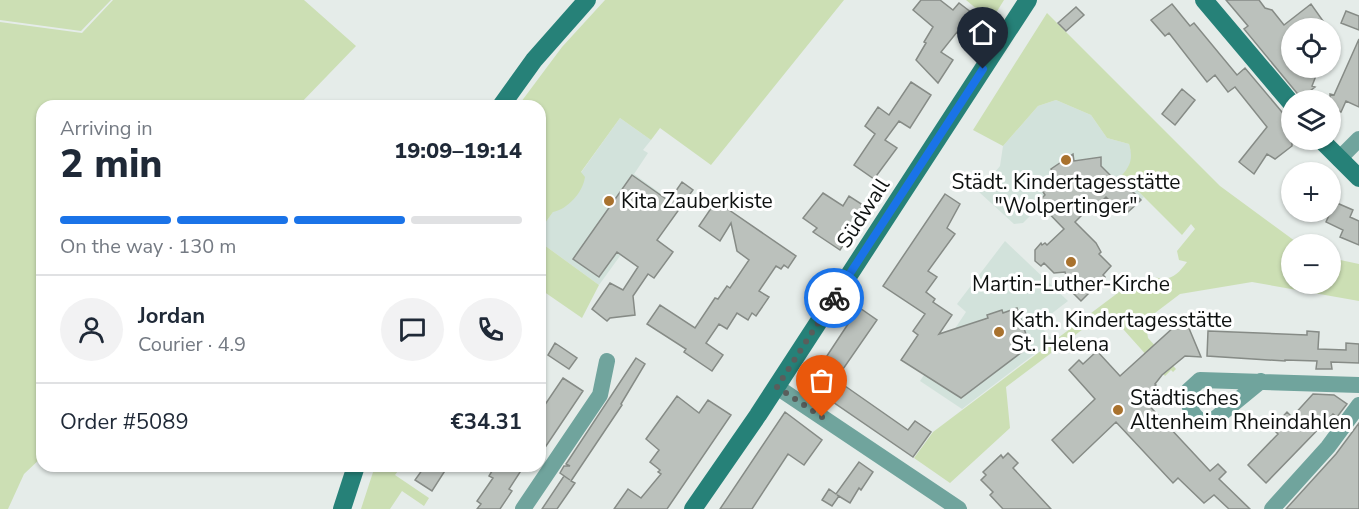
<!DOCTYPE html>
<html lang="en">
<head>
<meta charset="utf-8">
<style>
	:root { --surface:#fff; --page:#f2f2f3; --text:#1f2937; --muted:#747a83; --line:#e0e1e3; --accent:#1a73e8 }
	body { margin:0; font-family:"Nunito Sans",sans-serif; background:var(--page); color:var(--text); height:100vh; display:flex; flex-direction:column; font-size:22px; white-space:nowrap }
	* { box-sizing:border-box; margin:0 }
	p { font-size:20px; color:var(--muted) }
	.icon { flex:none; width:33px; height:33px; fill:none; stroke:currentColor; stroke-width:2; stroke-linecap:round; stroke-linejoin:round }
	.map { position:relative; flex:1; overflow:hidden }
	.panel { position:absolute; left:36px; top:100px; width:510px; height:372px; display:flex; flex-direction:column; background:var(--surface); border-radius:18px; box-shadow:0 2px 4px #0004 }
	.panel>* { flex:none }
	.tools { position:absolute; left:1281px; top:18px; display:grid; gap:12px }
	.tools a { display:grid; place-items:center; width:60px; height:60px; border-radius:50%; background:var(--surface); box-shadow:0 2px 4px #0004; font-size:30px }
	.pin { position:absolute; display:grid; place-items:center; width:51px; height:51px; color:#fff; margin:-62px -26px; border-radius:50% 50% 50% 0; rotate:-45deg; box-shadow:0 0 6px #0007 }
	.pin .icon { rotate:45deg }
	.courier { position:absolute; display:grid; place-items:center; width:60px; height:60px; margin:-30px; border:4px solid #1a73e8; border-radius:50%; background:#fff; color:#222; box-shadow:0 2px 8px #0007 }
	.headline em { font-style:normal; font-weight:800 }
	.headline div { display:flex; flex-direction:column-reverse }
	.headline { display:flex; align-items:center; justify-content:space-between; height:102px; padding:0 24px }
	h1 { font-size:39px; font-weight:800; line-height:45px }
	.bar { display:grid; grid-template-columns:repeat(4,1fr); gap:9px 6px; align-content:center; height:72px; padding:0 24px }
	.bar i { height:8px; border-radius:4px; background:var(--line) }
	.bar .active { background:var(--accent) }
	.bar p { grid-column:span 4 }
	.line { display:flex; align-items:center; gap:15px; padding:0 24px; border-top:2px solid var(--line) }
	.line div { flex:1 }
	.round { display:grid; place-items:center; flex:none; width:63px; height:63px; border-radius:32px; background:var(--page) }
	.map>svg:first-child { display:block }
	.built { fill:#d2e2db }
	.green { fill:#ccdfb4 }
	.building { fill:#bbc1bc; stroke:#868b86; stroke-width:1.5 }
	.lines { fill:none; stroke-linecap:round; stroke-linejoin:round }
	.street { stroke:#70a49d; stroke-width:16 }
	.secondary { stroke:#268178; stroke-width:18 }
	.done { stroke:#595e5c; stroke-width:6; stroke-dasharray:0 10.8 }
	.route { stroke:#1a73e8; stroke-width:8 }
	.poi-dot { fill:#a9722e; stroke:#fff; stroke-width:2 }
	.labels { text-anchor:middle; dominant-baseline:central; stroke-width:6; stroke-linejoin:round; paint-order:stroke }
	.poi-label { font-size:21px; fill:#0e1110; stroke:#fff; text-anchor:start }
	.street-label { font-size:21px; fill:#0e1110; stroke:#fff }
</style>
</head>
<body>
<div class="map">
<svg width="1359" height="509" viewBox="0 0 1359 509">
	<rect width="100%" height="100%" fill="#e5ece9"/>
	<path class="built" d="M 1056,100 L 1091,115 L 1107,138 L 1129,144 L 1132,155 L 1130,166 L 1122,175 L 1144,197 L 1128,212 L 1122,207 L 1118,209 L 1106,197 L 1097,206 L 1093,203 L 1078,219 L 1075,216 L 1054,219 L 1041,205 L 1023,223 L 1014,224 L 979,192 L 1000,166 L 1003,146 L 1038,106 Z
		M 620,118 L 651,140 L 643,150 L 648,153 L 634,174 L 660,193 L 656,199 L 659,202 L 599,285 L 540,242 L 540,230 Z
		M 1005,241 L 1068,301 L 1038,324 L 1053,340 L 962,409 L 920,381 L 966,312 L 957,304 Z"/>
	<path class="green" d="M 0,0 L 111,0 L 81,31 L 0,20 Z
		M 113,0 L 304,0 L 356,46 L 298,106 L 42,106 L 42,457 L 24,474 L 8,509 L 0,509 L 0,22 L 82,33 Z
		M 605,0 L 844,0 L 711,165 L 660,128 L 651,140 L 620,118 L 581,172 L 585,177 C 583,192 568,209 553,212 L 540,230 L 540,106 L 518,106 L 562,47 Z
		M 966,0 L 1004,0 L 991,21 Z
		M 1047,13 L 1220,186 L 1299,244 L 1292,244 L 1292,284 L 1330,284 L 1331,258 L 1359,264 L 1359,301 L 1252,282 L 1180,294 L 1151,316 L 1146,325 L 1148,338 L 1176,369 L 1173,372 L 1171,370 L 1165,376 L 1107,311 L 1006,387 L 1010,428 L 950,483 L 914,458 L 933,432 L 1135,280 L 1142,287 L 1149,291 L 1155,277 C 1171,282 1178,274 1187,262 L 1179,260 L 1177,251 L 1195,229 L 1191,224 L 1182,235 L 1122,175 C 1131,165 1133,158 1129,144 L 1107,138 L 1091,115 L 1056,100 L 1038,106 L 1003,146 L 973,130 Z
		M 540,242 L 599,285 L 582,318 L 540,289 Z
		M 375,466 L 401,467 L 395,475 L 429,498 L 424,506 L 402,491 L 390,509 L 361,509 Z"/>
	<path class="building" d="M 921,0 L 940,0 L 953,10 L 959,3 L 980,19 L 975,25 L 978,27 L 966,41 L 957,32 L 941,52 L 953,60 L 938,83 L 916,60 L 926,43 L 924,42 L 933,27 L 913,10 Z
		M 1226,0 L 1259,0 L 1265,8 L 1272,10 L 1284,25 L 1311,4 L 1328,28 L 1292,28 L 1292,68 L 1319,68 L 1312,86 L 1315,87 L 1301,98 L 1244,29 L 1248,26 Z
		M 1172,4 L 1190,26 L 1194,23 L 1237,75 L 1245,68 L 1292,124 L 1292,146 L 1275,159 L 1267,154 L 1254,174 L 1239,162 L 1267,127 L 1235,87 L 1228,92 L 1215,75 L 1207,82 L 1169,33 L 1165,36 L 1151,20 Z
		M 1076,7 L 1084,15 L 1066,31 L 1058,23 Z
		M 1346,11 L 1359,16 L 1359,30 L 1341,23 Z
		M 1359,39 L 1359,107 L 1346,101 L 1341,112 L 1330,107 L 1330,94 L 1334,95 Z
		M 911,82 L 931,95 L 910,128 L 899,121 L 885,140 L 897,148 L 874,179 L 854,165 L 875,134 L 865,126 L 878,107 L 889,115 Z
		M 1182,89 L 1195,100 L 1175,125 L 1162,114 Z
		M 1073,154 L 1074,161 L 1101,157 L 1101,166 L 1125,190 L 1128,187 L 1141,200 L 1128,212 L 1122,206 L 1118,209 L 1106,197 L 1097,206 L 1094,203 L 1075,222 L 1096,243 L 1101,252 L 1099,254 L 1111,266 L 1103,275 L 1105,277 L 1081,301 L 1071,291 L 1065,272 L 1054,273 L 1044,263 L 1041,266 L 1035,261 L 1035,250 L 1041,243 L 1042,245 L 1045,243 L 1047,245 L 1064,229 L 1038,202 L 1045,195 L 1040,187 L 1053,174 L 1051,169 Z
		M 632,175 L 669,201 L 682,182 L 693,190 L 657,240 L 673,252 L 654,278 L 648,274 L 633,296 L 635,315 L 610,318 L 607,321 L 592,309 L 610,283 L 623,290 L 638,267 L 617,252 L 599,277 L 573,259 Z
		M 823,193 L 843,206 L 849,196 L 866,207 L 862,213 L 866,215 L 845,246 L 843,245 L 840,250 L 813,232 L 817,228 L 803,218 Z
		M 945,194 L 960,204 L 947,228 L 955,234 L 928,271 L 937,277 L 926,292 L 935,299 L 933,302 L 952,315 L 939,334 L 988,318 L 987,315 L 1002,310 L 1003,313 L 1017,308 L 1030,346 L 961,398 L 901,360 L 918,335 L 913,331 L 925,314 L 883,286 Z
		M 1330,200 L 1353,210 L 1350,217 L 1359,221 L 1359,245 L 1340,237 L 1343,230 L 1326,222 L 1330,213 Z
		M 716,201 L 796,256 L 788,268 L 784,265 L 781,269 L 776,266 L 759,291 L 769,297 L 756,316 L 752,313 L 748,320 L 737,313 L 727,329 L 719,324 L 706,343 L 723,355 L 712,371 L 684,352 L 686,349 L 647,324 L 660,305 L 695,328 L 715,298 L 718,299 L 727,286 L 730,288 L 749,260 L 737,251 L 731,223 L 720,241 L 699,226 Z
		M 857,306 L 877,320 L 832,385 L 815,374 L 850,321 L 848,319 Z
		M 1183,314 L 1201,357 L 1185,356 L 1162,375 L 1155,384 L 1156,385 L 1142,398 L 1210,471 L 1218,464 L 1226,472 L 1219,479 L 1250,509 L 1229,509 L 1214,495 L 1204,503 L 1178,478 L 1173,483 L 1116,422 L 1073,463 L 1052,440 L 1095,399 L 1069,370 L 1079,360 L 1083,364 L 1097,351 L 1120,376 L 1175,326 L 1172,319 Z
		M 1208,331 L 1307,335 L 1307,331 L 1319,332 L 1318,349 L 1346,350 L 1346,343 L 1359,344 L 1359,363 L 1331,362 L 1332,369 L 1316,369 L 1317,361 L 1285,360 L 1285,361 L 1207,356 Z
		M 555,343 L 577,358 L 569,369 L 548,355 Z
		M 636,358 L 645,364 L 621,404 L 622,405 L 571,481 L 575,483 L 557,509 L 542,509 L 564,476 L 570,480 L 560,473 L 564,466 L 570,466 L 566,464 Z
		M 563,378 L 583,391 L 540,455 L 540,412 Z
		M 845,386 L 908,430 L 915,421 L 931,432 L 913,457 L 833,402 Z
		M 1313,394 L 1334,395 L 1347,404 L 1337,417 L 1333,414 L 1266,483 L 1248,465 L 1278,434 L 1272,428 L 1287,412 L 1292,417 Z
		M 677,396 L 699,413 L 708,400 L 731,415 L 667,509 L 614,509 L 628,489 L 641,498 L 661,474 L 658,472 L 660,470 L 650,462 L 659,450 L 646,439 Z
		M 785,412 L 822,440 L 804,465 L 788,454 L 752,509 L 720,509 Z
		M 1359,423 L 1359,509 L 1286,509 L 1336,454 Z
		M 1008,453 L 1018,463 L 1013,468 L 1051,509 L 1003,509 L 990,495 L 993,492 L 981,480 L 986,475 L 983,472 L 1001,455 L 1003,458 Z
		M 859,462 L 873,472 L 861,490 L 859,488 L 850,503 L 837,495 L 839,496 L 832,506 L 822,500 L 829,489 L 836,494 Z
		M 425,466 L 448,466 L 432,491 L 415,480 Z
		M 495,466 L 524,466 L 509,489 L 512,491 L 500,509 L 477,509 L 481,504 L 477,501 L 493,478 L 489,476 Z"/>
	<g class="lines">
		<path class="street" d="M 1339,159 L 1359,139
			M 1261,381 L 1211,422 L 1204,423 C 1191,416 1187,405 1188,391 L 1200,380 L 1359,385
			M 777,387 L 959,509
			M 523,509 L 600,395 L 607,361
			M 1272,509 L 1328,447 L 1359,405"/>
		<path class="secondary" d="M 1204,0 L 1292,104
			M 501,106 L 534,60 L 587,0
			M 1321,140 L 1359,178
			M 342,509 L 356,466
			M 693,509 L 758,415 L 1028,0"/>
	</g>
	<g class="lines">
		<path class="done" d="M 822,417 L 777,387 L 834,298"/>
		<path class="route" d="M 834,298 L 983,69"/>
	</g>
	<g class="poi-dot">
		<circle cx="1066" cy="160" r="6"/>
		<circle cx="609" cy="201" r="6"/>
		<circle cx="1071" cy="262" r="6"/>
		<circle cx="999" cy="332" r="6"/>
		<circle cx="1118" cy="410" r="6"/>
	</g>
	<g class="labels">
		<g class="poi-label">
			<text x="1066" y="182" text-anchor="middle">Städt. Kindertagesstätte<tspan x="1066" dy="24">"Wolpertinger"</tspan></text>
			<text x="621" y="201">Kita Zauberkiste</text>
			<text x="1071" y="284" text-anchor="middle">Martin-Luther-Kirche</text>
			<text x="1011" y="320">Kath. Kindertagesstätte<tspan x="1011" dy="24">St. Helena</tspan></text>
			<text x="1130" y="398">Städtisches<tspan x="1130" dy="24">Altenheim Rheindahlen</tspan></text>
		</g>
		<g class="street-label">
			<text transform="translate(863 213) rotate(-57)">Südwall</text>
		</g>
	</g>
</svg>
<div class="tools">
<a><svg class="icon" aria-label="locate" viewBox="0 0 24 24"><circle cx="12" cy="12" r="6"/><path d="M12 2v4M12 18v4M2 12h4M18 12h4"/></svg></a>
<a><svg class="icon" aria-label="layers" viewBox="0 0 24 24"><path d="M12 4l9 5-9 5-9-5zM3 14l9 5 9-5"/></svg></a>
<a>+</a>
<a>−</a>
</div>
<div class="pin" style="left:822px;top:417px;background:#ea580c"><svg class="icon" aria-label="bag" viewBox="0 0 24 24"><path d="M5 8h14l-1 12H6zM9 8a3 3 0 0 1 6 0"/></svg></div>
<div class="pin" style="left:983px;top:69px;background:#1f2937"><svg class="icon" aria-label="home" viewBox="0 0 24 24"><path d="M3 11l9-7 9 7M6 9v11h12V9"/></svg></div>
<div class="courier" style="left:834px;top:298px"><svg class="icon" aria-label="bike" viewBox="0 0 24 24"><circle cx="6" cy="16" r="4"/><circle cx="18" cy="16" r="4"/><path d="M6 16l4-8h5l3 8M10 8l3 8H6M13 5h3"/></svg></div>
<section class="panel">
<div class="headline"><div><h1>2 min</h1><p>Arriving in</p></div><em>19:09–19:14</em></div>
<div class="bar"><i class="active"></i><i class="active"></i><i class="active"></i><i></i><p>On the way · 130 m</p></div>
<div class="line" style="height:108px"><a class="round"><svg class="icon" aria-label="person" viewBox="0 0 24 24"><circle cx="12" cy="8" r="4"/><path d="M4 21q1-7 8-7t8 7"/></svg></a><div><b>Jordan</b><p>Courier · 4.9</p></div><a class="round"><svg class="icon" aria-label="chat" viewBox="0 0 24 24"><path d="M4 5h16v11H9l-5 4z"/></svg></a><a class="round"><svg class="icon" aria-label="phone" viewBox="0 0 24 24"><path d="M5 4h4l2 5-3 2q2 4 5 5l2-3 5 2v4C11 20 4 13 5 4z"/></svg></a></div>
<div class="line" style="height:78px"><div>Order #5089</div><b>€34.31</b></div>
</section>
</div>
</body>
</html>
